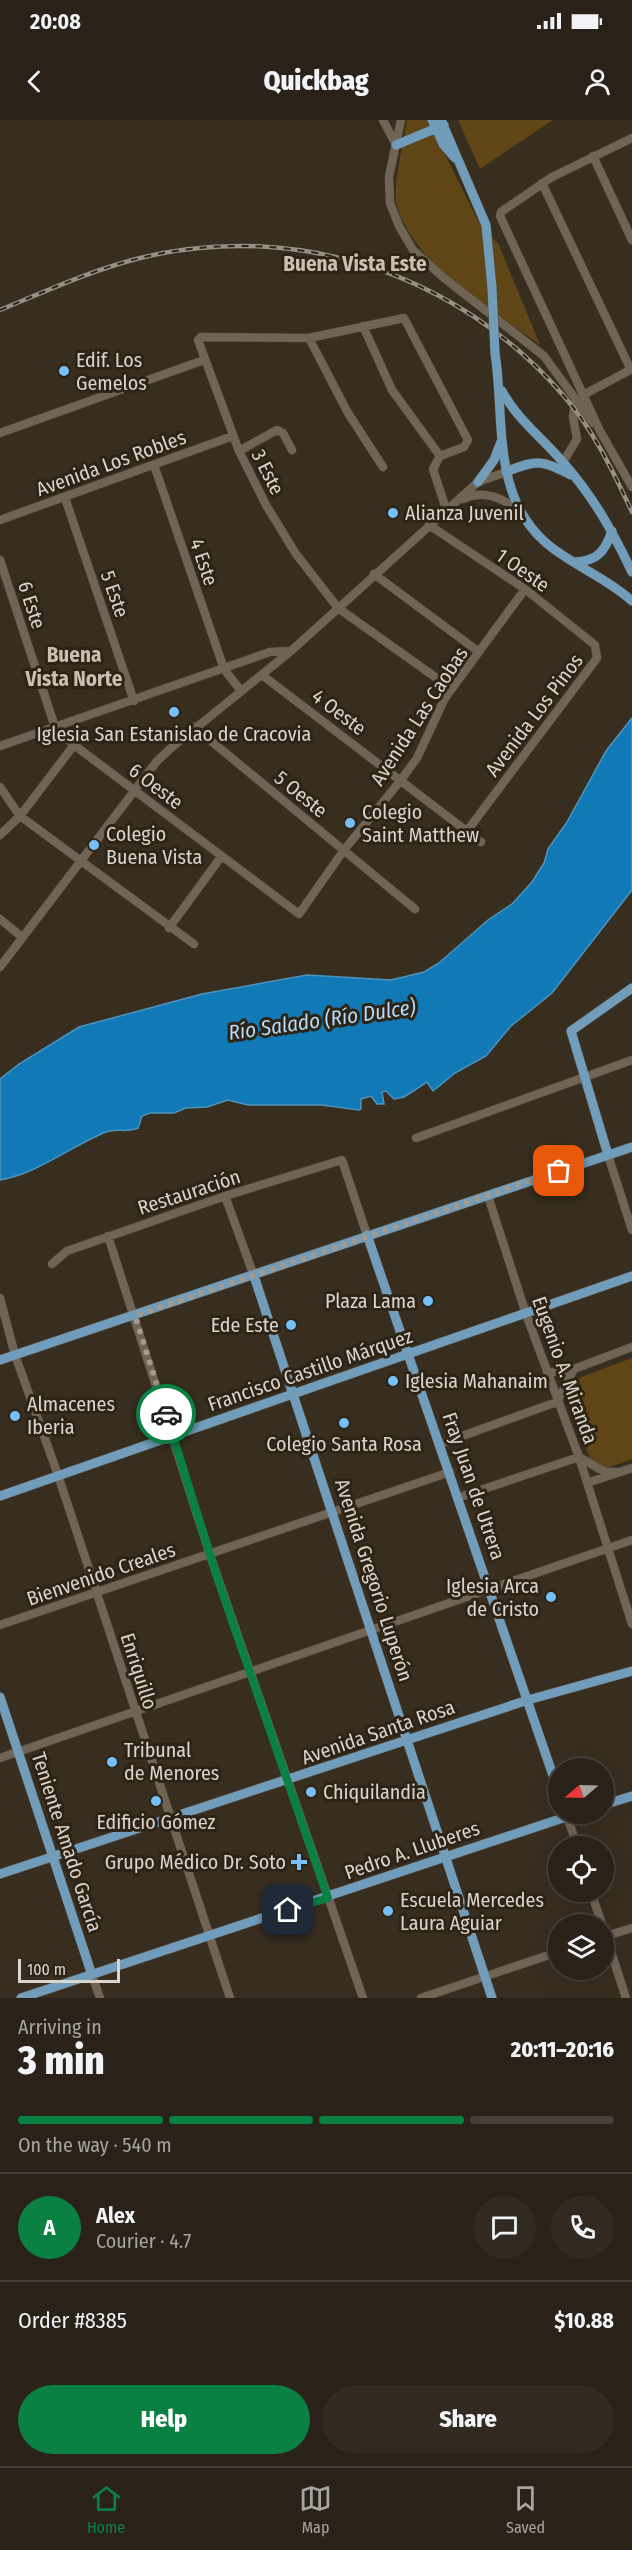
<!DOCTYPE html>
<html lang="en">
<head>
<meta charset="utf-8">
<style>
	:root { --surface:#2a2218; --page:#322a21; --text:#f1f3f6; --muted:#a5a4a2; --line:#463f37; --accent:#0b8043 }
	body { margin:0; font-family:"Fira Sans Condensed",sans-serif; background:var(--page); color:var(--text); height:100vh; display:flex; flex-direction:column; font-size:22px; white-space:nowrap }
	* { box-sizing:border-box; margin:0 }
	p { font-size:20px; color:var(--muted) }
	.icon { flex:none; width:33px; height:33px; fill:none; stroke:currentColor; stroke-width:2; stroke-linecap:round; stroke-linejoin:round }
	.map { position:relative; height:1878px; overflow:hidden }
	.drawer { display:flex; flex-direction:column; background:var(--surface); flex:1 }
	.drawer>* { flex:none }
	.needle { width:39px; rotate:251deg }
	.fabs { position:absolute; left:548px; top:1638px; display:grid; gap:12px }
	.fabs a { display:grid; place-items:center; width:66px; height:66px; border-radius:50%; background:var(--surface); box-shadow:0 6px 24px #0002,0 0 0 2px var(--line); font-size:30px }
	.scale { position:absolute; left:18px; bottom:15px; width:102px; box-sizing:border-box; padding-left:6px; border:3px solid #dbd4cb; border-top:0; font-size:16px; line-height:21px; white-space:nowrap; color:#dbd4cb; -webkit-text-stroke:4px #2e2416; paint-order:stroke }
	.pin { position:absolute; display:grid; place-items:center; width:51px; height:51px; color:#fff; margin:-26px; border-radius:12px; box-shadow:0 3px 9px #0006 }
	.courier { position:absolute; display:grid; place-items:center; width:60px; height:60px; margin:-30px; border:4px solid #0b8043; border-radius:50%; background:#fff; color:#222; box-shadow:0 2px 8px #0007 }
	.overview em { font-style:normal; font-weight:800 }
	.overview div { display:flex; flex-direction:column-reverse }
	.overview { display:flex; align-items:center; justify-content:space-between; height:102px; padding:0 18px }
	h1 { font-size:39px; font-weight:800; line-height:45px }
	.bar { display:grid; grid-template-columns:repeat(4,1fr); gap:9px 6px; align-content:center; height:72px; padding:0 18px }
	.bar i { height:8px; border-radius:4px; background:var(--line) }
	.bar .active { background:var(--accent) }
	.bar p { grid-column:span 4 }
	.line { display:flex; align-items:center; gap:15px; padding:0 18px; border-top:2px solid var(--line) }
	.line div { flex:1 }
	.round { display:grid; place-items:center; flex:none; width:63px; height:63px; border-radius:32px; background:var(--page) }
	.button { display:flex; gap:12px; margin-top:auto; padding:12px 18px }
	.button a { flex:1; height:69px; border-radius:36px; background:var(--accent); color:#fff; font-size:24px; font-weight:800; line-height:69px; text-align:center }
	.button a+a { background:var(--page); color:var(--text) }
	.status { display:flex; justify-content:space-between; align-items:center; height:42px; padding:0 30px; background:var(--surface); direction:ltr }
	.status svg { height:16px; fill:currentColor }
	header { display:flex; justify-content:space-between; align-items:center; height:78px; padding:0 18px; background:var(--surface); font-size:27px; font-weight:800 }
	.menu { display:flex; justify-content:space-around; align-items:center; height:84px; border-top:2px solid var(--line); background:var(--surface); font-size:16px; color:var(--muted) }
	.menu a { display:grid; justify-items:center; gap:3px }
	.menu .active { color:var(--accent) }
	.map>svg:first-child { display:block }
	.green { fill:#604517 }
	.water { fill:#1079b6; stroke:#4d94bc; stroke-width:1.5 }
	.lines { fill:none; stroke-linecap:round; stroke-linejoin:round }
	.minor-casing { stroke:#544b3f; stroke-width:9 }
	.major-casing { stroke:#544b3f; stroke-width:10 }
	.minor { stroke:#706555; stroke-width:8 }
	.major { stroke:#719dbb; stroke-width:9 }
	.rail-casing { stroke:#989085; stroke-width:4.5 }
	.rail { stroke:#2e2416; stroke-width:2; stroke-dasharray:7; stroke-linecap:butt }
	.major-bridge-casing { stroke:#544b3f; stroke-width:10; stroke-linecap:butt }
	.major-bridge { stroke:#719dbb; stroke-width:9 }
	.done { stroke:#a29a8f; stroke-width:6; stroke-dasharray:0 10.8 }
	.route { stroke:#0b8043; stroke-width:8 }
	.poi-dot { fill:#77c0f7; stroke:#2e2416; stroke-width:2 }
	.labels { text-anchor:middle; dominant-baseline:central; stroke-width:6; stroke-linejoin:round; paint-order:stroke }
	.poi-label { font-size:20px; fill:#dbd4cb; stroke:#2e2416; text-anchor:start }
	.street-label { font-size:20px; fill:#dbd4cb; stroke:#2e2416 }
	.neighbourhood-label { font-size:21px; font-weight:bold; fill:#cbbfad; stroke:#2e2416 }
	.water-label { font-size:21px; font-style:italic; fill:#b3dcfd; stroke:#2e2416 }
</style>
</head>
<body>
<div class="status"><b>20:08</b><svg viewBox="0 0 49 12"><path d="M0 12V9h3v3zM5 12V6h3v6zM10 12V3h3v9zM15 12V0h3v12zM26 1h20v11H26zM47 4h2v5h-2z"/></svg></div>
<header><svg class="icon" aria-label="back" viewBox="0 0 24 24"><path d="M15 5l-7 7 7 7"/></svg>Quickbag<svg class="icon" aria-label="person" viewBox="0 0 24 24"><circle cx="12" cy="8" r="4"/><path d="M4 21q1-7 8-7t8 7"/></svg></header>
<div class="map">
<svg width="632" height="1878" viewBox="0 0 632 1878">
	<rect width="100%" height="100%" fill="#382e20"/>
	<path class="green" d="M 407,0 L 428,0 L 478,101 L 499,125 L 540,225 C 492,189 411,144 396,82 C 393,68 404,18 407,0 Z
		M 458,0 L 553,0 L 480,49 Z
		M 632,1238 L 632,1339 L 604,1349 L 591,1341 L 566,1271 L 576,1259 Z"/>
	<path class="water" d="M 632,598 L 632,770 L 552,873 L 511,906 L 486,936 L 455,953 L 433,971 L 427,962 L 404,977 L 394,979 L 386,971 L 382,972 L 384,984 L 377,984 L 371,976 L 361,979 L 361,989 L 359,990 L 322,985 L 248,985 L 228,980 L 207,987 L 186,988 L 174,993 L 150,993 L 142,996 L 138,1008 C 128,1013 116,1008 106,1012 C 69,1027 39,1053 0,1060 L 0,959 L 19,944 L 79,907 L 202,874 L 307,855 L 391,860 L 424,852 L 439,843 L 488,800 L 512,784 L 532,762 L 544,743 L 548,729 L 567,702 L 606,631 Z"/>
	<g class="lines">
		<g class="minor-casing">
			<path id="minor" d="M 383,0 L 396,25
				M 401,0 L 389,57 L 390,83 L 399,106 L 413,130 L 444,158 L 544,236 L 593,303
				M 632,18 L 552,57 L 501,92 L 500,96 L 600,311 L 632,367
				M 593,36 L 632,120
				M 542,63 L 631,250
				M 363,206 L 392,270 L 440,336
				M 309,218 L 348,293 L 383,347
				M 583,275 L 632,249
				M 0,313 L 204,240
				M 239,331 L 277,310 L 283,313 L 292,330
				M 563,342 L 577,319 L 573,297 L 575,281
				M 154,345 L 224,549 L 241,571
				M 65,378 L 134,581
				M 463,379 C 484,369 502,378 520,391
				M 446,389 L 433,349 L 440,336 L 464,327 L 468,320 L 404,198 L 309,218 L 201,217 L 198,220 L 239,331 L 266,385 L 296,434 L 338,488 L 452,569
				M 0,400 L 233,316
				M 429,405 L 525,469 L 595,525 L 597,538 L 467,711
				M 0,440 L 55,607 L 74,625 L 299,794 L 344,730 L 401,660 L 417,638 L 445,578 L 525,469
				M 374,454 L 479,532
				M 262,555 L 481,722
				M 194,607 L 415,789
				M 0,626 L 270,532 L 291,531
				M 0,667 L 20,696 L 194,824
				M 0,715 L 20,696 L 74,625
				M 0,799 L 22,817
				M 169,808 L 221,737
				M 0,847 L 157,641 L 171,628 L 291,531 L 478,362 L 506,352
				M 416,1018 L 632,940
				M 608,1035 L 632,1110
				M 225,1076 L 254,1156
				M 488,1076 L 526,1194 L 579,1337 L 632,1504
				M 108,1116 L 210,1435 L 363,1878
				M 52,1144 L 67,1131 L 225,1076 L 342,1040 L 367,1115
				M 0,1178 L 15,1235 L 58,1355 L 230,1878
				M 547,1253 L 574,1249 L 632,1227
				M 440,1324 L 557,1282 L 574,1249
				M 587,1363 L 632,1348
				M 460,1377 L 579,1337 L 605,1352 L 621,1352
				M 0,1505 L 450,1352
				M 0,1638 L 632,1420
				M 567,1696 L 577,1726
				M 591,1772 L 602,1804
				M 603,1807 L 626,1878
				M 603,1817 L 632,1808
				M 92,1855 L 100,1878
				M 421,1878 L 558,1832"/>
		</g>
		<g class="major-casing">
			<path id="major" d="M 432,0 L 443,24 L 455,38
				M 441,0 L 486,105 L 492,168
				M 396,25 L 444,5
				M 495,233 C 505,297 491,374 545,422 C 571,445 606,457 632,481
				M 502,271 C 516,298 541,317 561,340 C 593,376 612,410 632,452
				M 506,352 C 537,339 542,340 571,355
				M 478,362 L 494,340 L 501,322
				M 575,442 C 598,441 605,431 612,411
				M 608,1035 L 571,911 L 632,868
				M 367,1115 L 558,1670
				M 254,1156 L 492,1878
				M 0,1240 L 632,1027
				M 0,1376 L 632,1156
				M 0,1577 L 92,1855
				M 603,1685 L 632,1676
				M 0,1754 L 528,1580 L 632,1551
				M 21,1878 L 575,1694"/>
		</g>
		<use href="#minor" class="minor"/>
		<use href="#major" class="major"/>
		<g class="rail-casing">
			<path id="rail" d="M 0,190 C 46,171 92,150 140,138 C 297,100 458,154 563,275 C 593,309 613,351 632,392"/>
		</g>
		<use href="#rail" class="rail"/>
		<g class="major-bridge-casing">
			<path id="major-bridge" d="M 492,168 L 495,233"/>
		</g>
		<use href="#major-bridge" class="major-bridge"/>
	</g>
	<g class="lines">
		<path class="done" d="M 166,1294 L 135,1196 L 559,1051"/>
		<path class="route" d="M 166,1294 L 216,1454 L 328,1778 L 288,1790"/>
	</g>
	<g class="poi-dot">
		<circle cx="64" cy="251" r="6"/>
		<circle cx="393" cy="393" r="6"/>
		<circle cx="174" cy="592" r="6"/>
		<circle cx="350" cy="703" r="6"/>
		<circle cx="94" cy="725" r="6"/>
		<circle cx="428" cy="1181" r="6"/>
		<circle cx="291" cy="1205" r="6"/>
		<circle cx="393" cy="1261" r="6"/>
		<circle cx="15" cy="1296" r="6"/>
		<circle cx="344" cy="1303" r="6"/>
		<circle cx="551" cy="1477" r="6"/>
		<circle cx="112" cy="1642" r="6"/>
		<circle cx="311" cy="1672" r="6"/>
		<circle cx="156" cy="1681" r="6"/>
		<path d="M296 1733h6v6h6v6h-6v6h-6v-6h-6v-6h6z"/>
		<circle cx="388" cy="1791" r="6"/>
	</g>
	<g class="labels">
		<g class="poi-label">
			<text x="76" y="240">Edif. Los<tspan x="76" dy="23">Gemelos</tspan></text>
			<text x="405" y="393">Alianza Juvenil</text>
			<text x="174" y="614" text-anchor="middle">Iglesia San Estanislao de Cracovia</text>
			<text x="362" y="692">Colegio<tspan x="362" dy="23">Saint Matthew</tspan></text>
			<text x="106" y="714">Colegio<tspan x="106" dy="23">Buena Vista</tspan></text>
			<text x="416" y="1181" text-anchor="end">Plaza Lama</text>
			<text x="279" y="1205" text-anchor="end">Ede Este</text>
			<text x="405" y="1261">Iglesia Mahanaim</text>
			<text x="27" y="1284">Almacenes<tspan x="27" dy="23">Iberia</tspan></text>
			<text x="344" y="1324" text-anchor="middle">Colegio Santa Rosa</text>
			<text x="539" y="1466" text-anchor="end">Iglesia Arca<tspan x="539" dy="23">de Cristo</tspan></text>
			<text x="124" y="1630">Tribunal<tspan x="124" dy="23">de Menores</tspan></text>
			<text x="323" y="1672">Chiquilandia</text>
			<text x="156" y="1702" text-anchor="middle">Edificio Gómez</text>
			<text x="286" y="1742" text-anchor="end">Grupo Médico Dr. Soto</text>
			<text x="400" y="1780">Escuela Mercedes<tspan x="400" dy="23">Laura Aguiar</tspan></text>
		</g>
		<g class="street-label">
			<text transform="translate(111 343) rotate(-20)">Avenida Los Robles</text>
			<text transform="translate(268 352) rotate(63)">3 Este</text>
			<text transform="translate(204 442) rotate(71)">4 Este</text>
			<text transform="translate(523 450) rotate(35)">1 Oeste</text>
			<text transform="translate(115 474) rotate(71)">5 Este</text>
			<text transform="translate(32 485) rotate(72)">6 Este</text>
			<text transform="translate(339 592) rotate(37)">4 Oeste</text>
			<text transform="translate(534 595) rotate(-53)">Avenida Los Pinos</text>
			<text transform="translate(419 596) rotate(-57)">Avenida Las Caobas</text>
			<text transform="translate(156 666) rotate(37)">6 Oeste</text>
			<text transform="translate(301 674) rotate(39)">5 Oeste</text>
			<text transform="translate(189 1072) rotate(-18)">Restauración</text>
			<text transform="translate(310 1250) rotate(-19)">Francisco Castillo Márquez</text>
			<text transform="translate(565 1250) rotate(70)">Eugenio A. Miranda</text>
			<text transform="translate(474 1366) rotate(71)">Fray Juan de Utrera</text>
			<text transform="translate(101 1454) rotate(-19)">Bienvenido Creales</text>
			<text transform="translate(374 1460) rotate(72)">Avenida Gregorio Luperón</text>
			<text transform="translate(139 1551) rotate(72)">Enriquillo</text>
			<text transform="translate(378 1612) rotate(-19)">Avenida Santa Rosa</text>
			<text transform="translate(67 1722) rotate(72)">Teniente Amado García</text>
			<text transform="translate(412 1730) rotate(-19)">Pedro A. Lluberes</text>
		</g>
		<g class="neighbourhood-label">
			<text x="355" y="144">Buena Vista Este</text>
			<text x="74" y="535">Buena<tspan x="74" dy="24">Vista Norte</tspan></text>
		</g>
		<g class="water-label">
			<text transform="translate(322 900) rotate(-8)">Río Salado (Río Dulce)</text>
		</g>
	</g>
</svg>
<div class="fabs">
<a><svg class="needle" viewBox="-14 -14 28 28"><path d="M0-13l5 13h-10z" fill="#e53935"/><path d="M0 13l5-13h-10z" fill="#a5a4a2"/></svg></a>
<a><svg class="icon" aria-label="locate" viewBox="0 0 24 24"><circle cx="12" cy="12" r="6"/><path d="M12 2v4M12 18v4M2 12h4M18 12h4"/></svg></a>
<a><svg class="icon" aria-label="layers" viewBox="0 0 24 24"><path d="M12 4l9 5-9 5-9-5zM3 14l9 5 9-5"/></svg></a>
</div>
<div class="scale">100 m</div>
<div class="pin" style="left:559px;top:1051px;background:#ea580c"><svg class="icon" aria-label="bag" viewBox="0 0 24 24"><path d="M5 8h14l-1 12H6zM9 8a3 3 0 0 1 6 0"/></svg></div>
<div class="pin" style="left:288px;top:1790px;background:#1f2937"><svg class="icon" aria-label="home" viewBox="0 0 24 24"><path d="M3 11l9-7 9 7M6 9v11h12V9"/></svg></div>
<div class="courier" style="left:166px;top:1294px"><svg class="icon" aria-label="car" viewBox="0 0 24 24"><path d="M5 17H2v-5l4-1 3-4h7l3 4 3 1v5h-3M9 17h6M6 11h13"/><circle cx="7" cy="17" r="2"/><circle cx="17" cy="17" r="2"/></svg></div>
</div>
<section class="drawer">
<div class="overview"><div><h1>3 min</h1><p>Arriving in</p></div><em>20:11–20:16</em></div>
<div class="bar"><i class="active"></i><i class="active"></i><i class="active"></i><i></i><p>On the way · 540 m</p></div>
<div class="line" style="height:108px"><b class="round" style="background:var(--accent);color:#fff">A</b><div><b>Alex</b><p>Courier · 4.7</p></div><a class="round"><svg class="icon" aria-label="chat" viewBox="0 0 24 24"><path d="M4 5h16v11H9l-5 4z"/></svg></a><a class="round"><svg class="icon" aria-label="phone" viewBox="0 0 24 24"><path d="M5 4h4l2 5-3 2q2 4 5 5l2-3 5 2v4C11 20 4 13 5 4z"/></svg></a></div>
<div class="line" style="height:78px"><div>Order #8385</div><b>$10.88</b></div>
<div class="button"><a>Help</a><a>Share</a></div>
</section>
<nav class="menu">
<a class="active"><svg class="icon" aria-label="home" viewBox="0 0 24 24"><path d="M3 11l9-7 9 7M6 9v11h12V9"/></svg>Home</a>
<a><svg class="icon" aria-label="map" viewBox="0 0 24 24"><path d="M3 6l6-2 6 2 6-2v14l-6 2-6-2-6 2zM9 4v14M15 6v14"/></svg>Map</a>
<a><svg class="icon" aria-label="saved" viewBox="0 0 24 24"><path d="M7 4h10v16l-5-4-5 4z"/></svg>Saved</a>
</nav>
</body>
</html>
